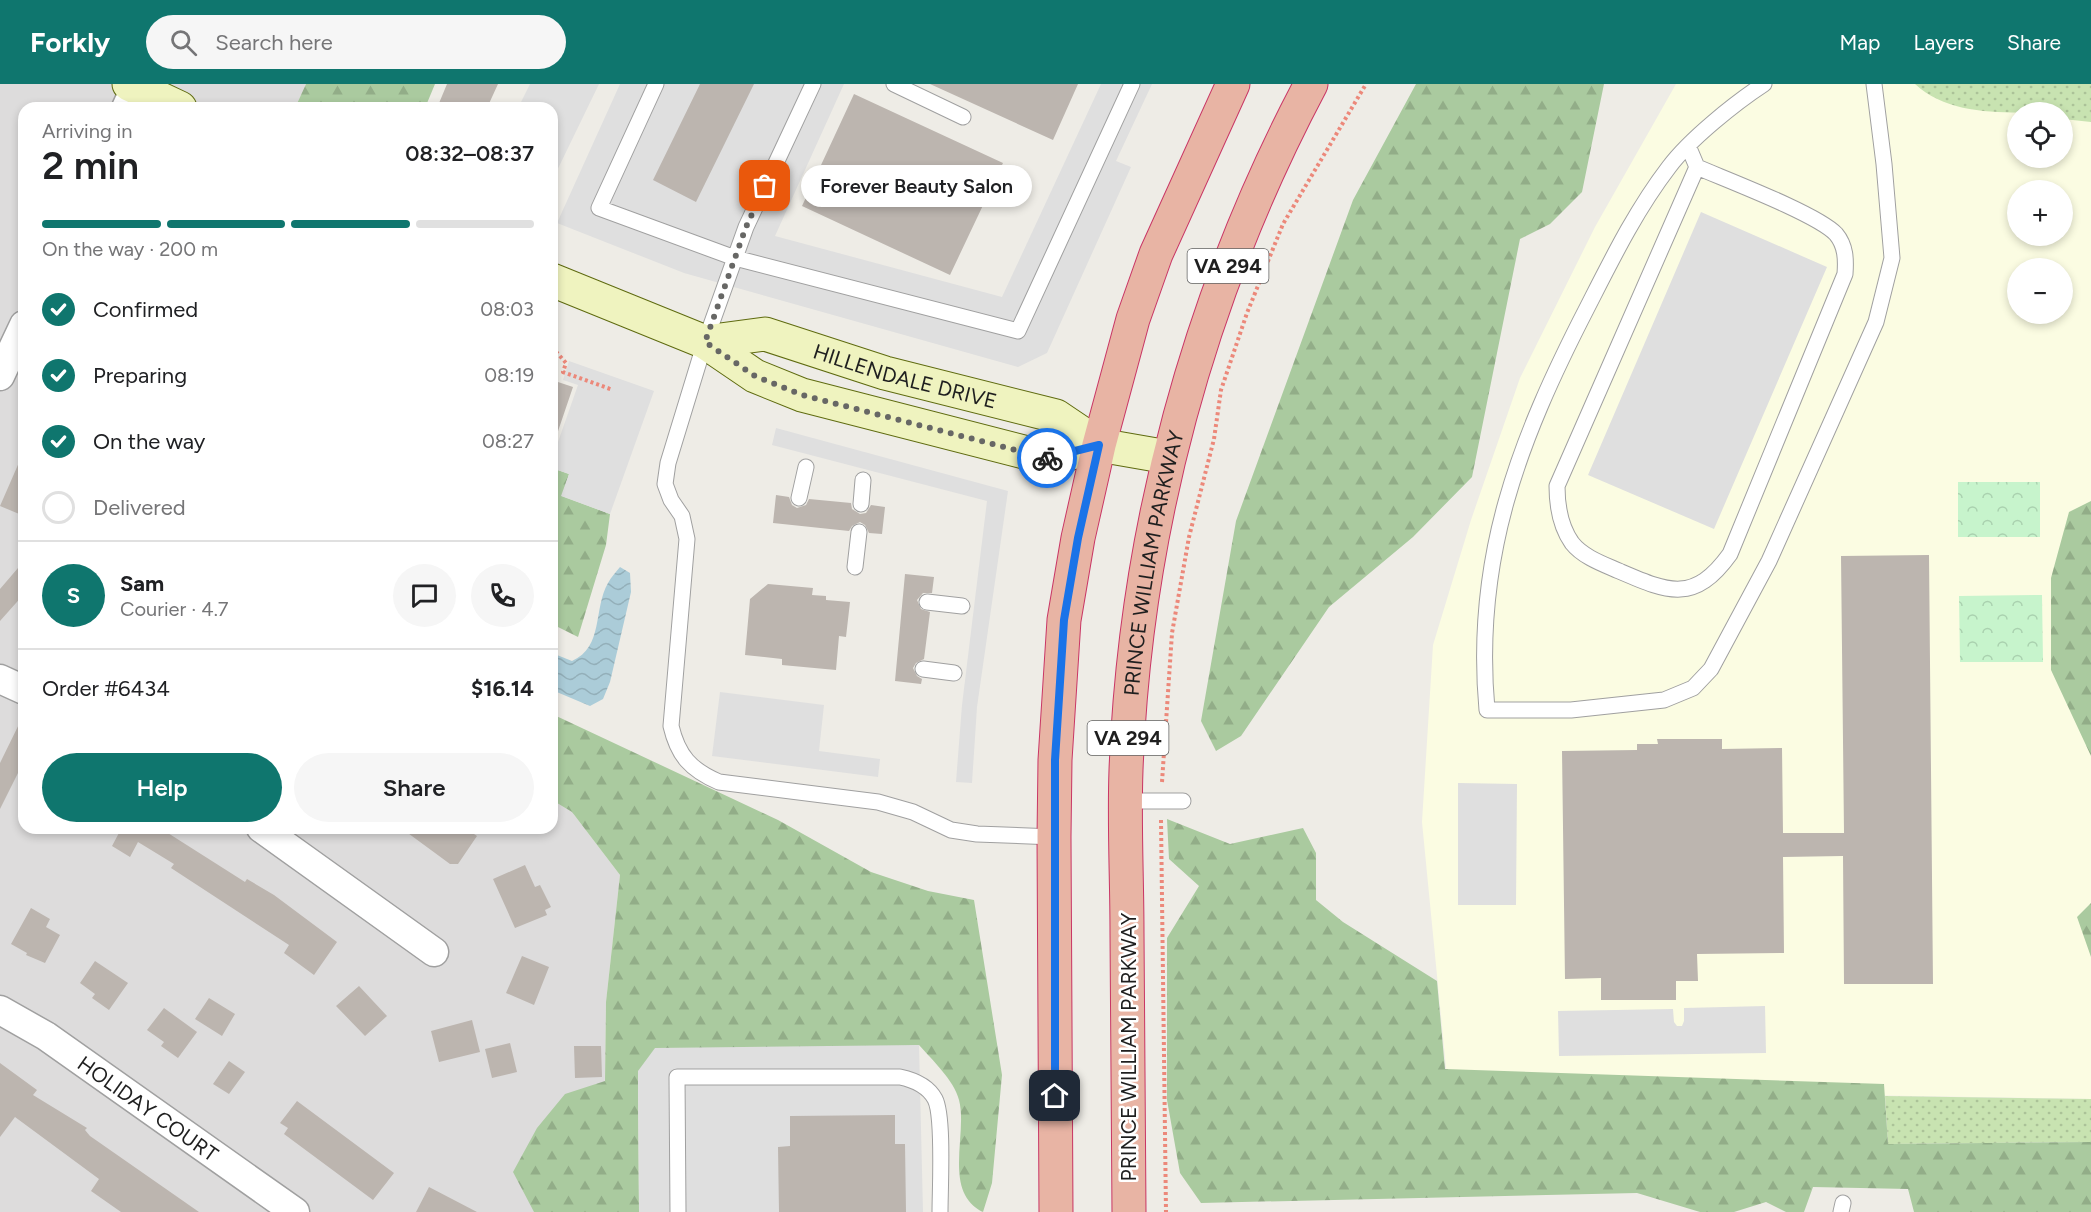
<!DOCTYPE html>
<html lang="en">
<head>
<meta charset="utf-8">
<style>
	:root { --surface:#fff; --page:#f6f6f6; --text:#202124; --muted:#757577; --line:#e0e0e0; --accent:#0f766e }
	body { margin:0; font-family:Figtree,sans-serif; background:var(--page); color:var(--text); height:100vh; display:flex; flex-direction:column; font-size:22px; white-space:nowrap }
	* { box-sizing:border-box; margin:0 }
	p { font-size:20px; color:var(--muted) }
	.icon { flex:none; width:33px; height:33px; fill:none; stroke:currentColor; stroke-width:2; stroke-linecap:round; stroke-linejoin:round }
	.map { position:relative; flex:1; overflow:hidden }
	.panel { position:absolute; left:18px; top:18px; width:540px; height:732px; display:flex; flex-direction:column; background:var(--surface); border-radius:18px; box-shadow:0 3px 9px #0003 }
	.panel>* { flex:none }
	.fabs { position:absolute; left:2007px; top:18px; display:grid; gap:12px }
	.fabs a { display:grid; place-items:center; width:66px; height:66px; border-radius:50%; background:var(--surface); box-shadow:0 3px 9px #0003; font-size:30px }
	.pin { position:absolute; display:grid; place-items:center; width:51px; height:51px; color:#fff; margin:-26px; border-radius:12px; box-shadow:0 3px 9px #0006 }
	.courier { position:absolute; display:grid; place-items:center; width:60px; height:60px; margin:-30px; border:4px solid #1a73e8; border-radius:50%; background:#fff; color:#222; box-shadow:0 2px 8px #0007 }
	.bubble { position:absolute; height:42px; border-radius:21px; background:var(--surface); box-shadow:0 3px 9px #0003; font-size:20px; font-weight:600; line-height:42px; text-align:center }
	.headline em { font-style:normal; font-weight:600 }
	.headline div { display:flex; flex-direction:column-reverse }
	.headline { display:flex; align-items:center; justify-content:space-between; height:102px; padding:0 24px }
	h1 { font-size:39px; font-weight:600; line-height:45px }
	.bar { display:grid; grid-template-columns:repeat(4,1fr); gap:9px 6px; align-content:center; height:72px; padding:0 24px }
	.bar i { height:8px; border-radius:4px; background:var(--line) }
	.bar .active { background:var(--accent) }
	.bar p { grid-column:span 4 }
	.line { display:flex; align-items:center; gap:15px; padding:0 24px; border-top:2px solid var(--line) }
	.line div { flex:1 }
	.round { display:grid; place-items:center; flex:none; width:63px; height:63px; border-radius:32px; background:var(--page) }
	ol { padding:0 24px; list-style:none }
	li { display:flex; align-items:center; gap:18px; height:66px }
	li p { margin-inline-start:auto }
	li .icon { padding:6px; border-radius:50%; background:var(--accent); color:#fff; stroke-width:4 }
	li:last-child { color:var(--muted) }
	li i { width:33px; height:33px; border:3px solid var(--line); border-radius:50% }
	.cta { display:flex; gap:12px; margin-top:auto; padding:12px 24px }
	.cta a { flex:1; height:69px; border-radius:36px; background:var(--accent); color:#fff; font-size:24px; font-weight:600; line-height:69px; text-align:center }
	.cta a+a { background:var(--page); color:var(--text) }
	header { display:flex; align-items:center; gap:36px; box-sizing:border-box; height:84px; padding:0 30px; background:var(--accent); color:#fff }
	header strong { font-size:28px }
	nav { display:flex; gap:33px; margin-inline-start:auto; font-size:21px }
	.search { width:420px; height:54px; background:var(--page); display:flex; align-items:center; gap:15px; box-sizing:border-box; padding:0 21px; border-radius:33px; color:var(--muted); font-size:22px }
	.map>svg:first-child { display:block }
	.residential { fill:#dddcdc }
	.education { fill:#fbfce2; fill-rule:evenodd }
	.grass { fill:url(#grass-dots) }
	.forest { fill:url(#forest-firs) }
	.park { fill:url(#park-crowns) }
	.parking { fill:#dfdfdf }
	.water { fill:url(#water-waves) }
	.building { fill:#bcb5af }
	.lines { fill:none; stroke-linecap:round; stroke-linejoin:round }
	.service-casing { stroke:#a0a0a0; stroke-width:17 }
	.minor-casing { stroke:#a0a0a0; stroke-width:31 }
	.secondary-casing { stroke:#5f6b10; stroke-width:35 }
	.trunk-casing { stroke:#c93665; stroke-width:35 }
	.path { stroke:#ec887a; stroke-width:4; stroke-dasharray:3 3; stroke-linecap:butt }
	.service { stroke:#fff; stroke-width:15 }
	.minor { stroke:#fff; stroke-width:28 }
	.secondary { stroke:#eff3bf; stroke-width:33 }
	.trunk { stroke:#e8b4a4; stroke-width:33 }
	.done { stroke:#676765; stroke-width:6; stroke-dasharray:0 10.8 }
	.route { stroke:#1a73e8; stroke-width:8 }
	.labels { text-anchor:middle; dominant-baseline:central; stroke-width:5; stroke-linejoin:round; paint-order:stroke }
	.shield { fill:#fff; stroke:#626262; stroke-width:1.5 }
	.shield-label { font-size:20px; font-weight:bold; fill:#1f1f1f }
	.street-label { font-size:21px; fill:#1f1f1f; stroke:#fff }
</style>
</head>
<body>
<header>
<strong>Forkly</strong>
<div class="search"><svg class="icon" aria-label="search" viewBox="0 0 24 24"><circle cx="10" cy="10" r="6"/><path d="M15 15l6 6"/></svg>Search here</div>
<nav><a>Map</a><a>Layers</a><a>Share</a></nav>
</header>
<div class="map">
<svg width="2091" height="1128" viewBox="0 0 2091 1128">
	<defs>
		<pattern id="grass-dots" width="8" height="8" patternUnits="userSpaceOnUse" patternTransform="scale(1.5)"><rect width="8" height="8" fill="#c8e3b1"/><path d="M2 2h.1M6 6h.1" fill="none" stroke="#abc298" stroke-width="1.8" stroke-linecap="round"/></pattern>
		<pattern id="forest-firs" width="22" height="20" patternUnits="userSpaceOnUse" patternTransform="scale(1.5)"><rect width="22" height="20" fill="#aaca9f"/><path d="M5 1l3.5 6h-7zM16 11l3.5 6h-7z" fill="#92ad88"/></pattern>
		<pattern id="park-crowns" width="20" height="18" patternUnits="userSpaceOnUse" patternTransform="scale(1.5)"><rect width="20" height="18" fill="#c7f4cc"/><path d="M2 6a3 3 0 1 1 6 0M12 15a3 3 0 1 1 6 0" fill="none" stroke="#aad1af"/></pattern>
		<pattern id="water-waves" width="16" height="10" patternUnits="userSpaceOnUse" patternTransform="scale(1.5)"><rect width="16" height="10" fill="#abccd8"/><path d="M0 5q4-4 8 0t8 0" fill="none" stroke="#93afb9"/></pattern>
	</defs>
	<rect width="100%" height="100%" fill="#eeece6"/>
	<path class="residential" d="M 0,0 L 306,0 L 295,24 L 24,24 L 24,744 L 552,744 L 552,716 L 572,728 L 620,791 L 606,918 L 604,1051 L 599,1128 L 0,1128 Z"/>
	<path class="education" d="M 1676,0 L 2063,0 L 2091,17 L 2091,1015 L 1448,1004 L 1422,738 L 1433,561 L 1471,436 L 1520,294 L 1595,143 ZM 2018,28 L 2062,28 L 2062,74 L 2018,74 ZM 2018,106 L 2062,106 L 2062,152 L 2018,152 ZM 2018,184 L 2062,184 L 2062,230 L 2018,230 Z"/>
	<path class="grass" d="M 1915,0 L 2091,0 L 2091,38 L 2063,35 L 2062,28 C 2014,28 1953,35 1915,0 Z
		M 1885,1012 L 2091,1015 L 2091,1058 L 1888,1060 Z"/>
	<path class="forest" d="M 306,0 L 435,0 L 425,24 L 295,24 Z
		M 1416,0 L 1604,0 L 1582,108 L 1550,140 L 1520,155 L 1472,393 L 1413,453 L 1329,523 L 1241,652 L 1216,667 L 1201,637 L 1236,437 L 1353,116 Z
		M 552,384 L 569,390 L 562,412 L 610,430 L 606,461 L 578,553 L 552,540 Z
		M 2091,417 L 2091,672 L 2051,586 L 2051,494 L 2069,428 Z
		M 552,630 L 778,736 L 871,788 L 928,807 L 974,816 L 1002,991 L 992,1099 L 983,1128 C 942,1108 968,1050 959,1016 C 954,996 932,976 919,961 L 638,987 L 639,1128 L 534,1128 L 513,1088 L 537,1044 L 565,1010 L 605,997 L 606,918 L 620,791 L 572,728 L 552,716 Z
		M 1167,735 L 1230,760 L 1303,744 L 1316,769 L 1316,816 L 1343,838 L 1437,897 L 1445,985 L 1884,1000 L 1888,1060 L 2091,1058 L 2091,1128 L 1914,1128 L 1908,1105 L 1813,1103 L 1804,1128 L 1786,1128 L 1766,1118 L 1734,1128 L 1700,1128 L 1637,1109 L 1201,1119 L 1180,1089 L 1167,1016 L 1167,854 L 1199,802 L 1169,775 Z
		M 2091,819 L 2091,873 L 2077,833 Z"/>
	<path class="park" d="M 1958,398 L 2040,398 L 2040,453 L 1958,453 Z
		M 2042,511 L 2043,578 L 1960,578 L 1959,512 Z"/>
	<path class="parking" d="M 530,0 L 599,0 L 552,97 L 552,24 L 518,24 Z
		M 620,0 L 844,0 L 775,152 L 1002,213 L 1101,0 L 1152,0 L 1116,77 L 1131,83 L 1047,269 L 1018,283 L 684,189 L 557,139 Z
		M 1701,128 L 1827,183 L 1714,445 L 1588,391 Z
		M 569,277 L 654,307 L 610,430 L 561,412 L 569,390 L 552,384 L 552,375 L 578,301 L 563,296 Z
		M 776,344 L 1008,407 L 977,623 L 972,699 L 956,698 L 962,621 L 987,417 L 772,361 Z
		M 720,608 L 824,621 L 819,667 L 880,675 L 878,693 L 712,672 Z
		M 1458,699 L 1517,700 L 1516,821 L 1458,821 Z
		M 1765,922 L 1766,969 L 1559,972 L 1558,927 L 1673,925 L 1674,938 L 1677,942 L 1682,942 L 1684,937 L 1684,924 Z
		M 919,961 L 923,1128 L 639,1128 L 638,987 L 655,964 Z"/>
	<path class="water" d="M 620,483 L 630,489 L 631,508 L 610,598 L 603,615 L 590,622 L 552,606 L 552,569 L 572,577 C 604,563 593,525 608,499 C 611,493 616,488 620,483 Z"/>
	<path class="building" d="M 447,0 L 498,0 L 487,24 L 437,24 Z
		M 700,0 L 754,0 L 696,118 L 653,96 Z
		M 930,0 L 1078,0 L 1053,56 Z
		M 854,10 L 1003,79 L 950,191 L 802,122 Z
		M 552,296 L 573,303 L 555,356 L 552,355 Z
		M 24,367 L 24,432 L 0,422 Z
		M 776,411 L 789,413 L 792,421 L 797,424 L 806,421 L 809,415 L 851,419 L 852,425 L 860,430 L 866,429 L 871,421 L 885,423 L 882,450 L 869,449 L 865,441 L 860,438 L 852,442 L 849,447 L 773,439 Z
		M 1929,471 L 1933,900 L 1844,900 L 1843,772 L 1783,773 L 1784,869 L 1697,870 L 1698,897 L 1676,897 L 1676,916 L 1601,916 L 1601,894 L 1565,895 L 1562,667 L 1637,666 L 1637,660 L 1658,660 L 1657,655 L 1722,655 L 1722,665 L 1782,664 L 1783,749 L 1844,749 L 1841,472 Z
		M 24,477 L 24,510 L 0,537 L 0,505 Z
		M 905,490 L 934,493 L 932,509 L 923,509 L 917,516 L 921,525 L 930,528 L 924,575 L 916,579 L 913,584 L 917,592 L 922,595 L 921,600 L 895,597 Z
		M 768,500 L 813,504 L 812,511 L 826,512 L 826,516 L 850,518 L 846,553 L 839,552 L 836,586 L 782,581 L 782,575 L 745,571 L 750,515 Z
		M 24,630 L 24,690 L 19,687 L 0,725 L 0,679 Z
		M 115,744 L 160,744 L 245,798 L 247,795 L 274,811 L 337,858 L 314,891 L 284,869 L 289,861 L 171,784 L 174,780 L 138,758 L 130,773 L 112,762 L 120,747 Z
		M 401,744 L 465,744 L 477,752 L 458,780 L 450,780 Z
		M 525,781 L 535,803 L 540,801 L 551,823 L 545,826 L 547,831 L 515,844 L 493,795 Z
		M 31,824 L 50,835 L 46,843 L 60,851 L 45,879 L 26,871 L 27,869 L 11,860 Z
		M 522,872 L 549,883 L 534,921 L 506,909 Z
		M 95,877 L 128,899 L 109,926 L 92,914 L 95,910 L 80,899 Z
		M 359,902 L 387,932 L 365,952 L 336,922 Z
		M 209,914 L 235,930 L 222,952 L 195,935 Z
		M 164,924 L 197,948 L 178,974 L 161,962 L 164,958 L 147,946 Z
		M 472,936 L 480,968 L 439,978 L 431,947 Z
		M 510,959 L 517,988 L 492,994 L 485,965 Z
		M 574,962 L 601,962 L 602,993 L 575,994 Z
		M 229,977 L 245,988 L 229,1010 L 213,1000 Z
		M 0,979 L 37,1006 L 33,1011 L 87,1044 L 85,1046 L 90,1052 L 199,1128 L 121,1128 L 91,1107 L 99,1095 L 15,1033 L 0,1053 Z
		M 297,1017 L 394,1089 L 373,1116 L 284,1050 L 288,1044 L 280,1039 Z
		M 895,1031 L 895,1060 L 905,1060 L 906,1128 L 779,1128 L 778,1063 L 790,1062 L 790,1032 Z
		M 429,1103 L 477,1128 L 416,1128 Z"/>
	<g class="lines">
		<g class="service-casing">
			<path id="service" d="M 656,0 L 599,124 L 735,174 L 1018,247 L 1132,0
				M 813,0 L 746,143 L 705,258 L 668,379 L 665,400 L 671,416 L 682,432 L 687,455 L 671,642 C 678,672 691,686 719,698 L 878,718 L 913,728 L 951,746 L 977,750 L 1054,753
				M 894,0 L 963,33
				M 1764,0 C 1735,19 1690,55 1669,83 C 1636,126 1612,175 1587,224 C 1519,356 1473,474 1487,626 L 1571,626 L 1664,616 L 1693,604 L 1711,585 L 1769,477 L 1876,238 L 1892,174 L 1884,80 L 1874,0
				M 1689,64 L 1697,83 C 1727,96 1817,130 1836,150 C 1846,162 1846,176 1845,190 L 1730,470 C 1694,520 1668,508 1619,487 C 1603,480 1583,473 1572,459 C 1560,442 1557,422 1557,402 L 1697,83
				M 799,414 L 806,383
				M 861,420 L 863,396
				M 855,483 L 859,448
				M 927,518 L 962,522
				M 923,585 L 954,589
				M 1126,717 L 1183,717
				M 678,1128 L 677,993 L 900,993 C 914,996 928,1002 935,1015 C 944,1032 940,1105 940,1128
				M 1841,1128 L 1843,1119"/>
		</g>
		<g class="minor-casing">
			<g id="minor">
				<path d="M 126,24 L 137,0"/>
				<path d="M 0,292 L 24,241"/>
				<path d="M 0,595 L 24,606"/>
				<path d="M 261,744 L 434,868"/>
				<path id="s1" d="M 0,926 L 46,952 L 295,1128"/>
			</g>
		</g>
		<g class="secondary-casing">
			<g id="secondary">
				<path d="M 129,0 L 180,24"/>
				<path d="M 552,196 L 705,258 L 755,292 L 802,311 L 1051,375 L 1099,361"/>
				<path id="s2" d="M 705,258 L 765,250 L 885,289 L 1056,332 L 1099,361 L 1168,373"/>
			</g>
		</g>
		<g class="trunk-casing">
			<g id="trunk">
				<path d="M 1056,1128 L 1054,753 L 1055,676 L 1064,536 L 1078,454 L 1099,361 L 1133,235 L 1156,170 L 1233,0"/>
				<path id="s3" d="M 1129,1128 C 1128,1035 1128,942 1127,849 C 1127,794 1124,740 1126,686 C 1135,447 1199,211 1311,0"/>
			</g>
		</g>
		<path class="path" d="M 552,263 L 566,279 L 563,288 L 613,306
			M 1162,698 L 1172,549 L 1189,453 L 1214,355 L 1221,306 L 1247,229 L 1283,140 L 1366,0
			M 1161,736 L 1166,1128"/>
		<use href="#service" class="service"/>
		<use href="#minor" class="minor"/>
		<use href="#secondary" class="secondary"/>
		<use href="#trunk" class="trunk"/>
	</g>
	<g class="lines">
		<path class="done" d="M 765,102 L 746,143 L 705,258 L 755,292 L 802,311 L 1047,374"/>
		<path class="route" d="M 1047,374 L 1099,361 L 1078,454 L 1064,536 L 1055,676 L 1055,1012"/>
	</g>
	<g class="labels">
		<g class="shield">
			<rect x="1187.5" y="165" width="81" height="34" rx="4.5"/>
			<rect x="1087.5" y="637" width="81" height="34" rx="4.5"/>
		</g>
		<g class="shield-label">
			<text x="1228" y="182">VA 294</text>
			<text x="1128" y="654">VA 294</text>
		</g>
		<g class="street-label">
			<text stroke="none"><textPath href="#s2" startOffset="207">HILLENDALE DRIVE</textPath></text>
			<text stroke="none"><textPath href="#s3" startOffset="651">PRINCE WILLIAM PARKWAY</textPath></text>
			<text transform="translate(1128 963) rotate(-90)">PRINCE WILLIAM PARKWAY</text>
			<text stroke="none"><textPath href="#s1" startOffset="178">HOLIDAY COURT</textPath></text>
		</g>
	</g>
</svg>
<div class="fabs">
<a><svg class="icon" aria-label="locate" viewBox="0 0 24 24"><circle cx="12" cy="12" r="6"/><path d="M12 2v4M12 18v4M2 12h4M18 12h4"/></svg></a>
<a>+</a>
<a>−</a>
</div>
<div class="pin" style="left:765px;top:102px;background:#ea580c"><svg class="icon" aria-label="bag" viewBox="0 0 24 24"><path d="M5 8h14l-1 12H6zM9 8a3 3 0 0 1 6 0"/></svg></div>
<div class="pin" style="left:1055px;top:1012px;background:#1f2937"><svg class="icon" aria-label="home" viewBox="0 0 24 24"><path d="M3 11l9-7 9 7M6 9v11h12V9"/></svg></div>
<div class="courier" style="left:1047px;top:374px"><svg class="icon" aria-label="bike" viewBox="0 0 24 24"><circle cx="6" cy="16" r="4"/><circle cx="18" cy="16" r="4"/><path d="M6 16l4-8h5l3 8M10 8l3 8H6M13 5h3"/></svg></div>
<div class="bubble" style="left:801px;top:81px;width:231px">Forever Beauty Salon</div>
<section class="panel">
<div class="headline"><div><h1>2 min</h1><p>Arriving in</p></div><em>08:32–08:37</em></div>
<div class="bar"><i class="active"></i><i class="active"></i><i class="active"></i><i></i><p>On the way · 200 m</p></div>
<ol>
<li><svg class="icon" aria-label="check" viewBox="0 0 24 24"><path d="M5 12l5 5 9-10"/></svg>Confirmed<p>08:03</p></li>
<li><svg class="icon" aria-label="check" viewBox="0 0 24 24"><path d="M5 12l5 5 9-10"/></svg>Preparing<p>08:19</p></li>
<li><svg class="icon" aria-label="check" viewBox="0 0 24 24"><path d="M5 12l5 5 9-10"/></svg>On the way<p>08:27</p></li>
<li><i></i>Delivered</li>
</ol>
<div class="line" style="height:108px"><b class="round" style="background:var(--accent);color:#fff">S</b><div><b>Sam</b><p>Courier · 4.7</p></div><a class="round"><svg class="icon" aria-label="chat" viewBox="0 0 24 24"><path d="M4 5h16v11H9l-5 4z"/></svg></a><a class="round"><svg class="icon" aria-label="phone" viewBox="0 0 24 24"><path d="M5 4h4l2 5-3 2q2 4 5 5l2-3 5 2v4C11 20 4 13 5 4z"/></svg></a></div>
<div class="line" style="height:78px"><div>Order #6434</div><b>$16.14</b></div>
<div class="cta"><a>Help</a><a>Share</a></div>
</section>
</div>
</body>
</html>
